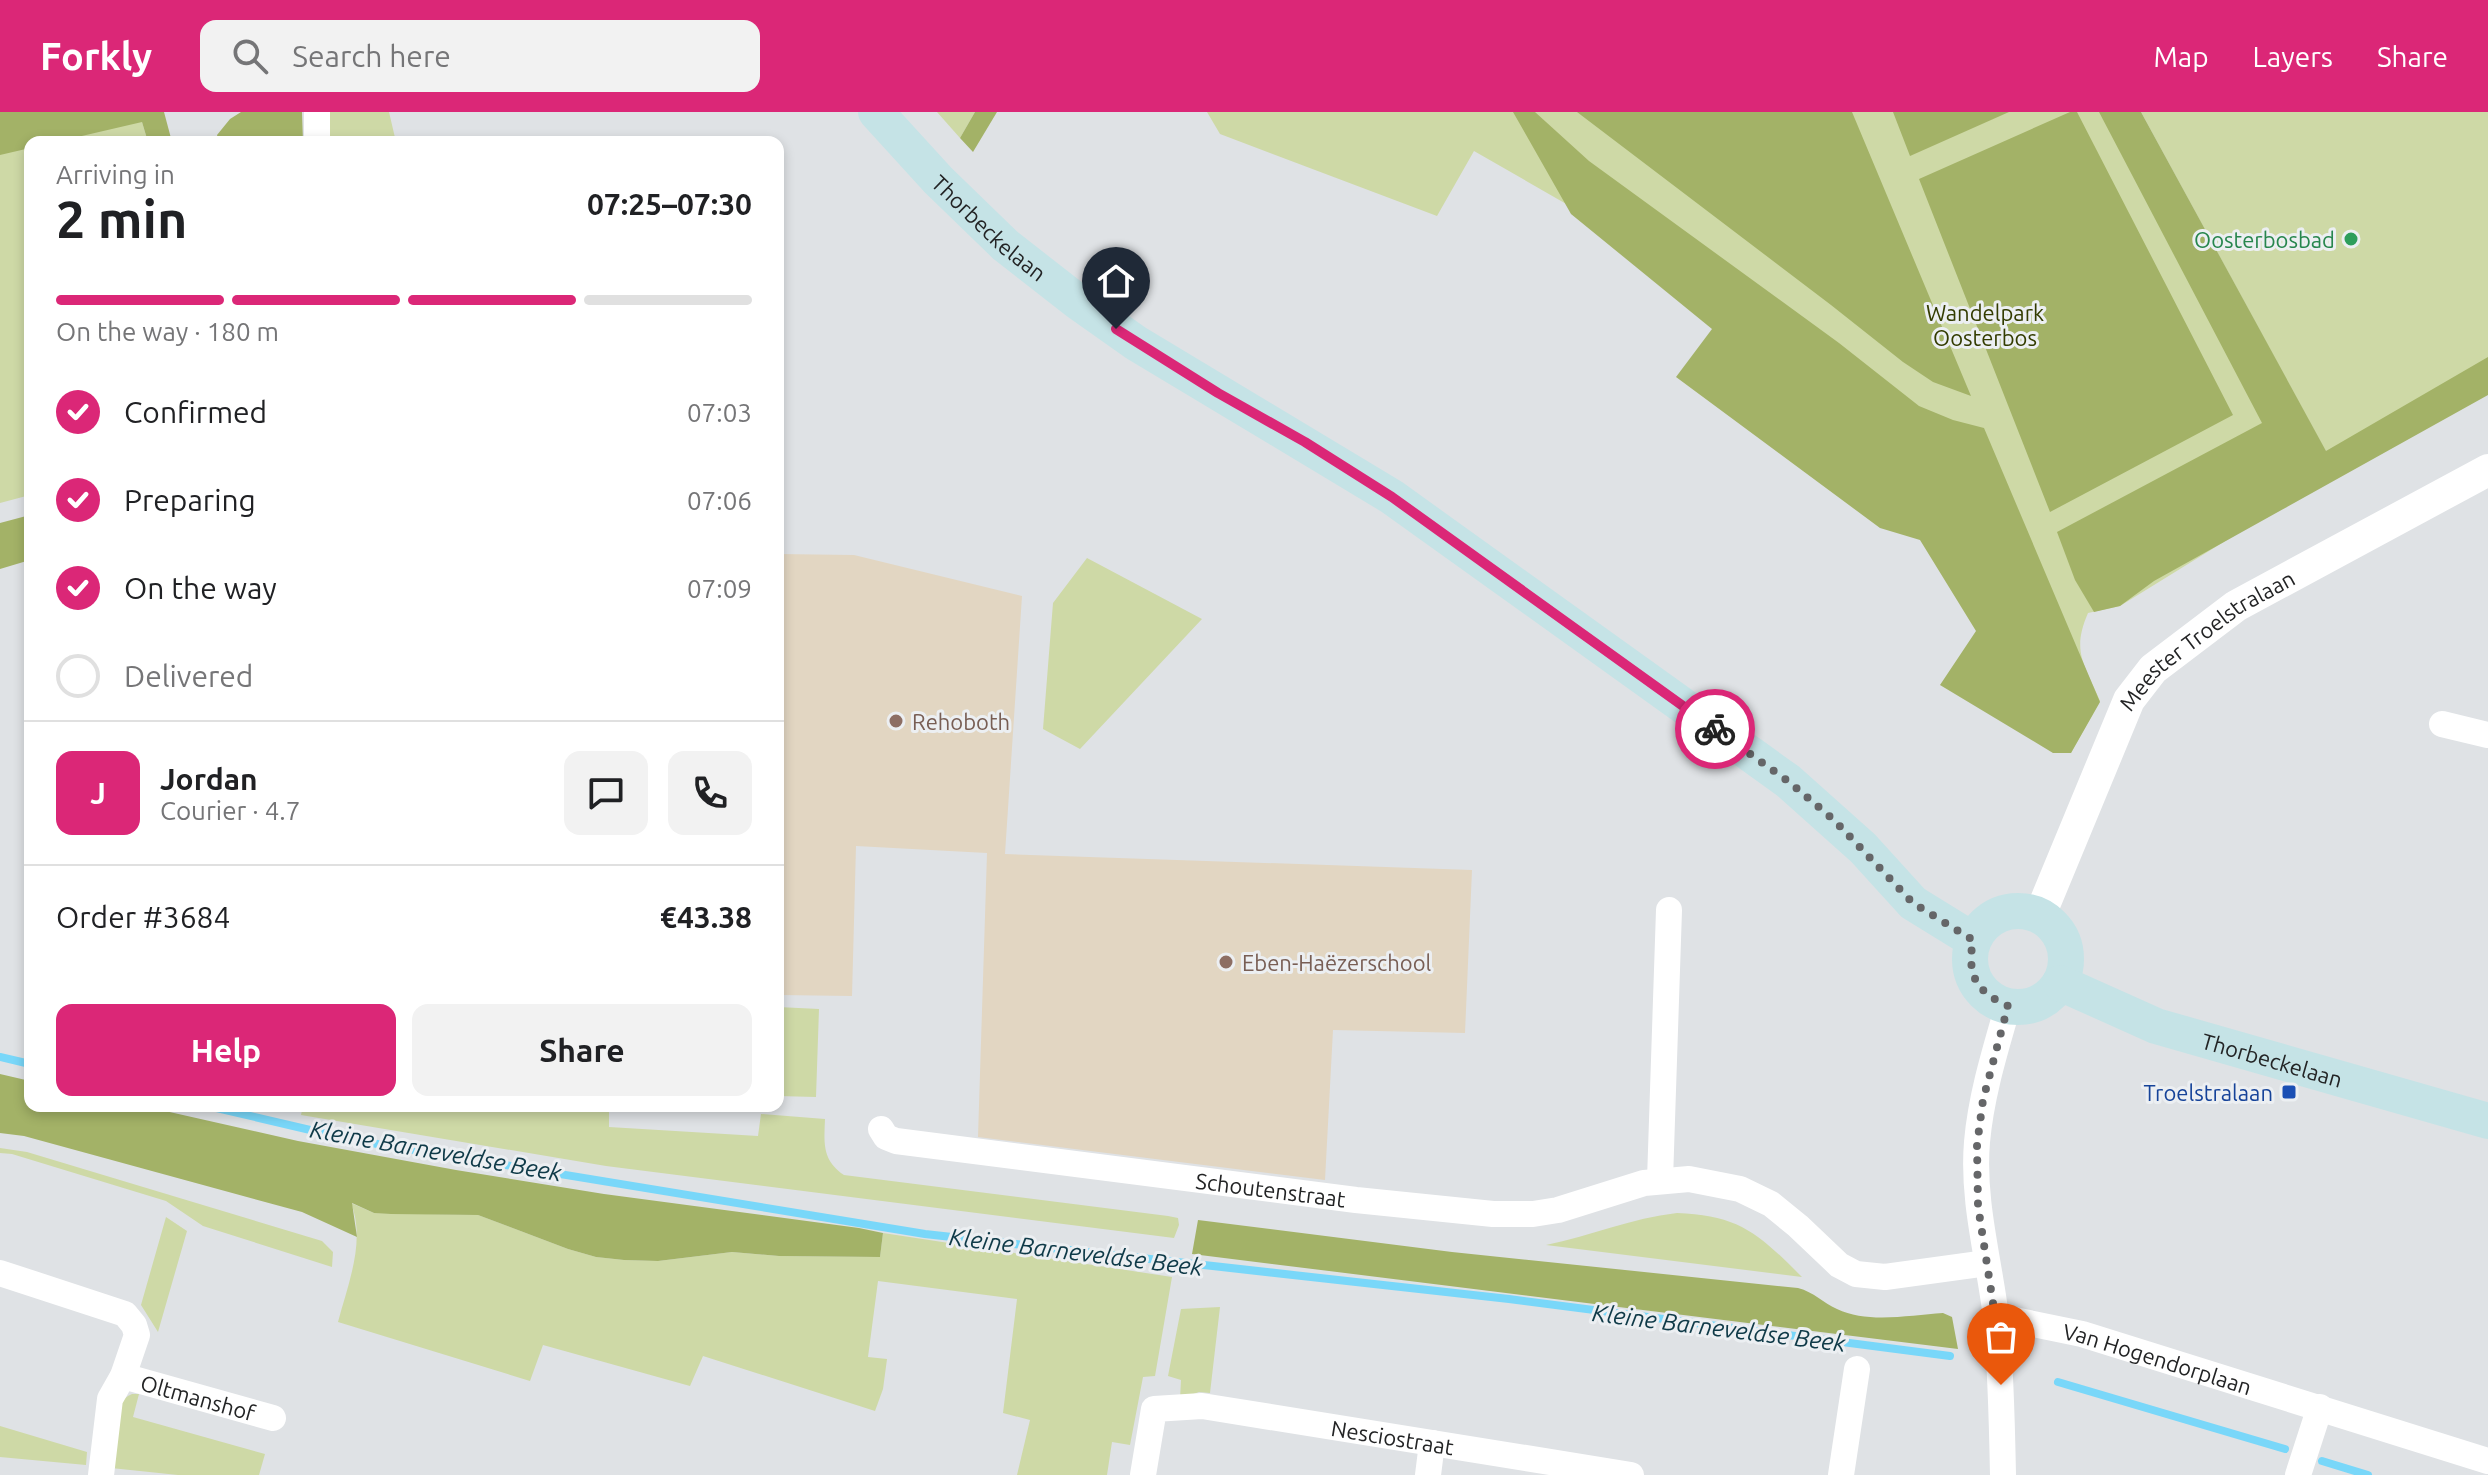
<!DOCTYPE html>
<html lang="en">
<head>
<meta charset="utf-8">
<style>
	:root { --surface:#fff; --page:#f2f2f2; --text:#202124; --muted:#757577; --line:#e0e0e0; --accent:#db2777 }
	body { margin:0; font-family:Ubuntu,sans-serif; background:var(--page); color:var(--text); height:100vh; display:flex; flex-direction:column; font-size:30px; white-space:nowrap }
	* { box-sizing:border-box; margin:0 }
	p { font-size:26px; color:var(--muted) }
	.icon { flex:none; width:44px; height:44px; fill:none; stroke:currentColor; stroke-width:2; stroke-linecap:round; stroke-linejoin:round }
	.map { position:relative; flex:1; overflow:hidden }
	.details { position:absolute; left:24px; top:24px; width:760px; height:976px; display:flex; flex-direction:column; background:var(--surface); border-radius:16px; box-shadow:0 4px 12px #0003 }
	.details>* { flex:none }
	.pin { position:absolute; display:grid; place-items:center; width:68px; height:68px; color:#fff; margin:-82px -34px; border-radius:50% 50% 50% 0; rotate:-45deg; box-shadow:0 0 8px #0007 }
	.pin .icon { rotate:45deg }
	.courier { position:absolute; display:grid; place-items:center; width:80px; height:80px; margin:-40px; border:6px solid #db2777; border-radius:50%; background:#fff; color:#222; box-shadow:0 2px 10px #0007 }
	.head em { font-style:normal; font-weight:600 }
	.head div { display:flex; flex-direction:column-reverse }
	.head { display:flex; align-items:center; justify-content:space-between; height:136px; padding:0 32px }
	h1 { font-size:52px; font-weight:600; line-height:60px }
	.bar { display:grid; grid-template-columns:repeat(4,1fr); gap:12px 8px; align-content:center; height:96px; padding:0 32px }
	.bar i { height:10px; border-radius:6px; background:var(--line) }
	.bar .active { background:var(--accent) }
	.bar p { grid-column:span 4 }
	.line { display:flex; align-items:center; gap:20px; padding:0 32px; border-top:2px solid var(--line) }
	.line div { flex:1 }
	.round { display:grid; place-items:center; flex:none; width:84px; height:84px; border-radius:16px; background:var(--page) }
	ol { padding:0 32px; list-style:none }
	li { display:flex; align-items:center; gap:24px; height:88px }
	li p { margin-inline-start:auto }
	li .icon { padding:8px; border-radius:50%; background:var(--accent); color:#fff; stroke-width:4 }
	li:last-child { color:var(--muted) }
	li i { width:44px; height:44px; border:4px solid var(--line); border-radius:50% }
	.cta { display:flex; gap:16px; margin-top:auto; padding:16px 32px }
	.cta a { flex:1; height:92px; border-radius:16px; background:var(--accent); color:#fff; font-size:32px; font-weight:600; line-height:92px; text-align:center }
	.cta a+a { background:var(--page); color:var(--text) }
	header { display:flex; align-items:center; gap:48px; box-sizing:border-box; height:112px; padding:0 40px; background:var(--accent); color:#fff }
	header strong { font-size:38px }
	nav { display:flex; gap:44px; margin-inline-start:auto; font-size:28px }
	.search { width:560px; height:72px; background:var(--page); display:flex; align-items:center; gap:20px; box-sizing:border-box; padding:0 28px; border-radius:16px; color:var(--muted); font-size:30px }
	.map>svg:first-child { display:block }
	.education { fill:#e2d6c2 }
	.green { fill:#ced9a6 }
	.forest { fill:#a3b267 }
	.lines { fill:none; stroke-linecap:round; stroke-linejoin:round }
	.stream { stroke:#79d7f9; stroke-width:8 }
	.minor { stroke:#fff; stroke-width:26 }
	.tertiary { stroke:#fff; stroke-width:32 }
	.secondary { stroke:#c5e3e6; stroke-width:36 }
	.done { stroke:#656668; stroke-width:8; stroke-dasharray:0 14.4 }
	.route { stroke:#db2777; stroke-width:10 }
	.leisure-dot { fill:#2e9e5b; stroke:#eceff2; stroke-width:3 }
	.education-dot { fill:#8d6e63; stroke:#eceff2; stroke-width:3 }
	.transit-dot { fill:#1a4fb4; stroke:#eceff2; stroke-width:3 }
	.labels { text-anchor:middle; dominant-baseline:central; stroke-width:6; stroke-linejoin:round; paint-order:stroke }
	.street-label { font-size:22px; fill:#232425; stroke:#eceff2 }
	.leisure-label { font-size:22px; fill:#27864d; stroke:#eceff2; text-anchor:end }
	.park-label { font-size:22px; fill:#333c00; stroke:#eceff2 }
	.education-label { font-size:22px; fill:#785e54; stroke:#eceff2; text-anchor:start }
	.transit-label { font-size:22px; fill:#164399; stroke:#eceff2; text-anchor:end }
	.water-label { font-size:24px; font-style:italic; fill:#0f3a48; stroke:#eceff2 }
</style>
</head>
<body>
<header>
<strong>Forkly</strong>
<div class="search"><svg class="icon" aria-label="search" viewBox="0 0 24 24"><circle cx="10" cy="10" r="6"/><path d="M15 15l6 6"/></svg>Search here</div>
<nav><a>Map</a><a>Layers</a><a>Share</a></nav>
</header>
<div class="map">
<svg width="2488" height="1363" viewBox="0 0 2488 1363">
	<rect width="100%" height="100%" fill="#dfe2e5"/>
	<path class="education" d="M 778,442 L 854,443 L 1022,484 L 1005,742 L 1472,758 L 1465,921 L 1333,918 L 1325,1068 L 978,1025 L 987,741 L 856,734 L 852,884 L 778,883 Z"/>
	<path class="green" d="M 0,0 L 142,10 L 148,30 L 30,30 L 30,383 L 0,391 Z
		M 327,0 L 389,0 L 396,30 L 327,30 Z
		M 937,0 L 975,0 L 960,26 Z
		M 1207,0 L 2126,0 L 2303,381 L 2120,494 L 2088,501 C 2071,540 2085,553 2100,589 L 2071,641 L 1944,572 L 1978,520 L 1924,426 L 1718,219 L 1568,93 L 1474,39 L 1437,104 L 1220,22 Z
		M 2141,0 L 2488,0 L 2488,253 L 2326,340 Z
		M 1087,446 L 1202,507 L 1080,637 L 1043,617 L 1053,491 Z
		M 778,895 L 819,897 L 816,985 L 778,984 Z
		M 303,994 L 609,994 L 609,1015 L 758,1024 L 761,1002 L 825,1007 C 824,1031 822,1048 844,1063 L 1168,1104 L 1178,1106 L 1179,1113 L 1174,1126 L 606,1054 L 301,1003 Z
		M 0,1036 L 27,1040 L 322,1129 L 333,1140 L 332,1155 L 203,1114 L 166,1089 L 12,1042 L 0,1041 Z
		M 351,1091 L 374,1101 L 478,1103 L 568,1137 L 596,1145 L 624,1148 L 658,1149 L 732,1140 L 779,1144 L 880,1145 L 883,1121 L 1172,1165 L 1155,1264 L 1143,1265 L 1130,1333 L 1112,1330 L 1107,1363 L 1017,1363 L 1030,1308 L 1003,1301 L 1017,1187 L 878,1169 L 868,1245 L 887,1247 L 883,1277 L 875,1299 L 703,1244 L 690,1274 L 543,1233 L 530,1269 L 338,1210 C 348,1172 366,1129 351,1091 Z
		M 1677,1101 C 1739,1103 1759,1122 1802,1165 L 1546,1133 C 1590,1124 1632,1106 1677,1101 Z
		M 166,1105 L 187,1119 L 158,1220 L 141,1193 Z
		M 1220,1195 L 1210,1281 L 1199,1280 L 1180,1287 L 1181,1268 L 1168,1264 L 1181,1197 Z
		M 132,1282 L 139,1282 L 133,1305 L 265,1342 L 259,1363 L 178,1363 L 111,1356 C 113,1336 109,1290 132,1282 Z
		M 0,1314 L 87,1340 L 86,1353 L 0,1345 Z"/>
	<path class="forest" d="M 0,0 L 164,0 L 172,30 L 148,30 L 142,10 L 56,30 L 30,30 L 30,36 L 0,43 Z
		M 241,0 L 302,0 L 303,30 L 219,30 L 217,23 L 230,7 Z
		M 975,0 L 997,0 L 973,40 L 960,26 Z
		M 1513,0 L 1535,0 L 1589,49 L 1839,231 L 1919,294 L 1953,308 L 1984,316 L 2100,590 L 2071,641 L 2053,641 L 1940,573 L 1976,519 L 1920,428 L 1880,416 L 1676,265 L 1712,217 L 1571,102 Z
		M 1577,0 L 1852,0 L 1971,284 L 1933,270 L 1903,250 L 1831,193 Z
		M 1893,0 L 2009,0 L 1910,44 Z
		M 2070,0 L 2077,0 L 2233,303 L 2050,400 L 1919,67 Z
		M 2099,0 L 2141,0 L 2326,339 L 2488,245 L 2488,283 L 2154,469 L 2120,494 L 2094,500 L 2075,468 L 2057,420 L 2262,311 Z
		M 30,403 L 30,448 L 0,457 L 0,411 Z
		M 0,962 L 30,969 L 30,994 L 143,994 L 298,1029 L 456,1058 L 604,1082 L 859,1116 L 883,1121 L 880,1145 L 779,1144 L 732,1140 L 658,1149 L 624,1148 L 596,1145 L 568,1137 L 478,1103 L 391,1102 L 374,1101 L 352,1091 L 357,1125 L 302,1100 L 24,1024 L 0,1021 Z
		M 1198,1108 L 1452,1140 L 1798,1176 C 1814,1180 1823,1191 1837,1197 C 1868,1212 1910,1203 1943,1201 L 1952,1205 L 1958,1237 L 1192,1142 Z"/>
	<g class="lines">
		<path class="stream" d="M 0,945 L 30,952
			M 208,994 L 353,1028 L 925,1122 L 1509,1187 L 1950,1244
			M 2058,1270 L 2285,1337
			M 2322,1349 L 2368,1363"/>
		<g class="minor">
			<path d="M 317,0 L 317,30"/>
			<path d="M 2442,612 L 2488,623"/>
			<path id="s1" d="M 881,1017 L 886,1025 L 896,1029 L 1356,1088 L 1493,1102 L 1533,1102 L 1558,1098 L 1644,1071 L 1689,1067 L 1740,1077 L 1771,1092 L 1798,1114 L 1839,1153 L 1856,1162 L 1885,1165 L 1987,1151"/>
			<path d="M 1660,1068 L 1669,798"/>
			<path d="M 0,1161 L 125,1202 L 134,1213 L 137,1223 L 123,1264 L 110,1287 L 101,1363"/>
			<path id="s2" d="M 1995,1204 L 2082,1222 L 2488,1349"/>
			<path id="s3" d="M 123,1264 L 273,1306"/>
			<path id="s4" d="M 1143,1363 L 1154,1297 L 1202,1294 L 1631,1363"/>
			<path d="M 1428,1363 L 1432,1331"/>
			<path d="M 1841,1363 L 1857,1257"/>
			<path d="M 2003,1363 C 2002,1310 2001,1258 1996,1205 C 1989,1147 1972,1089 1977,1030 C 1981,984 1995,939 2008,894"/>
			<path d="M 2298,1363 L 2320,1295"/>
		</g>
		<path class="tertiary" id="s5" d="M 2040,803 L 2129,588 L 2153,557 L 2236,494 L 2488,358"/>
		<g class="secondary">
			<path id="s6" d="M 876,0 L 938,68 L 1005,133 L 1078,190 L 1136,231 L 1392,385 L 1788,669 L 1863,736 L 1913,791 L 1973,828"/>
			<circle cx="2018" cy="847" r="48"/>
			<path id="s7" d="M 2060,871 L 2156,914 L 2488,1009"/>
		</g>
	</g>
	<g class="lines">
		<path class="done" d="M 1715,617 L 1788,669 L 1834,708 L 1913,791 L 1973,828 C 1967,863 1975,879 2008,894 L 1983,988 L 1977,1033 L 1978,1094 L 1995,1204 L 2001,1273"/>
		<path class="route" d="M 1116,217 L 1218,281 L 1305,330 L 1392,385 L 1715,617"/>
	</g>
	<circle class="leisure-dot" cx="2351" cy="127" r="8"/>
	<g class="education-dot">
		<circle cx="896" cy="609" r="8"/>
		<circle cx="1226" cy="850" r="8"/>
	</g>
	<rect class="transit-dot" x="2281" y="972" width="16" height="16" rx="4"/>
	<g class="labels">
		<g class="street-label">
			<text stroke="none"><textPath href="#s6" startOffset="162">Thorbeckelaan</textPath></text>
			<text stroke="none"><textPath href="#s5" startOffset="332">Meester Troelstralaan</textPath></text>
			<text stroke="none"><textPath href="#s7" startOffset="226">Thorbeckelaan</textPath></text>
			<text stroke="none"><textPath href="#s1" startOffset="398">Schoutenstraat</textPath></text>
			<text stroke="none"><textPath href="#s2" startOffset="168">Van Hogendorplaan</textPath></text>
			<text stroke="none"><textPath href="#s3" startOffset="78">Oltmanshof</textPath></text>
			<text stroke="none"><textPath href="#s4" startOffset="308">Nesciostraat</textPath></text>
		</g>
		<g class="leisure-label">
			<text x="2335" y="127">Oosterbosbad</text>
		</g>
		<g class="park-label">
			<text x="1985" y="200">Wandelpark<tspan x="1985" dy="25">Oosterbos</tspan></text>
		</g>
		<g class="education-label">
			<text x="912" y="609">Rehoboth</text>
			<text x="1242" y="850">Eben-Haëzerschool</text>
		</g>
		<g class="transit-label">
			<text x="2273" y="980">Troelstralaan</text>
		</g>
		<g class="water-label">
			<text transform="translate(436 1039) rotate(10)">Kleine Barneveldse Beek</text>
			<text transform="translate(1076 1140) rotate(7)">Kleine Barneveldse Beek</text>
			<text transform="translate(1719 1216) rotate(7)">Kleine Barneveldse Beek</text>
		</g>
	</g>
</svg>
<div class="pin" style="left:2001px;top:1273px;background:#ea580c"><svg class="icon" aria-label="bag" viewBox="0 0 24 24"><path d="M5 8h14l-1 12H6zM9 8a3 3 0 0 1 6 0"/></svg></div>
<div class="pin" style="left:1116px;top:217px;background:#1f2937"><svg class="icon" aria-label="home" viewBox="0 0 24 24"><path d="M3 11l9-7 9 7M6 9v11h12V9"/></svg></div>
<div class="courier" style="left:1715px;top:617px"><svg class="icon" aria-label="bike" viewBox="0 0 24 24"><circle cx="6" cy="16" r="4"/><circle cx="18" cy="16" r="4"/><path d="M6 16l4-8h5l3 8M10 8l3 8H6M13 5h3"/></svg></div>
<section class="details">
<div class="head"><div><h1>2 min</h1><p>Arriving in</p></div><em>07:25–07:30</em></div>
<div class="bar"><i class="active"></i><i class="active"></i><i class="active"></i><i></i><p>On the way · 180 m</p></div>
<ol>
<li><svg class="icon" aria-label="check" viewBox="0 0 24 24"><path d="M5 12l5 5 9-10"/></svg>Confirmed<p>07:03</p></li>
<li><svg class="icon" aria-label="check" viewBox="0 0 24 24"><path d="M5 12l5 5 9-10"/></svg>Preparing<p>07:06</p></li>
<li><svg class="icon" aria-label="check" viewBox="0 0 24 24"><path d="M5 12l5 5 9-10"/></svg>On the way<p>07:09</p></li>
<li><i></i>Delivered</li>
</ol>
<div class="line" style="height:144px"><b class="round" style="background:var(--accent);color:#fff">J</b><div><b>Jordan</b><p>Courier · 4.7</p></div><a class="round"><svg class="icon" aria-label="chat" viewBox="0 0 24 24"><path d="M4 5h16v11H9l-5 4z"/></svg></a><a class="round"><svg class="icon" aria-label="phone" viewBox="0 0 24 24"><path d="M5 4h4l2 5-3 2q2 4 5 5l2-3 5 2v4C11 20 4 13 5 4z"/></svg></a></div>
<div class="line" style="height:104px"><div>Order #3684</div><b>€43.38</b></div>
<div class="cta"><a>Help</a><a>Share</a></div>
</section>
</div>
</body>
</html>
